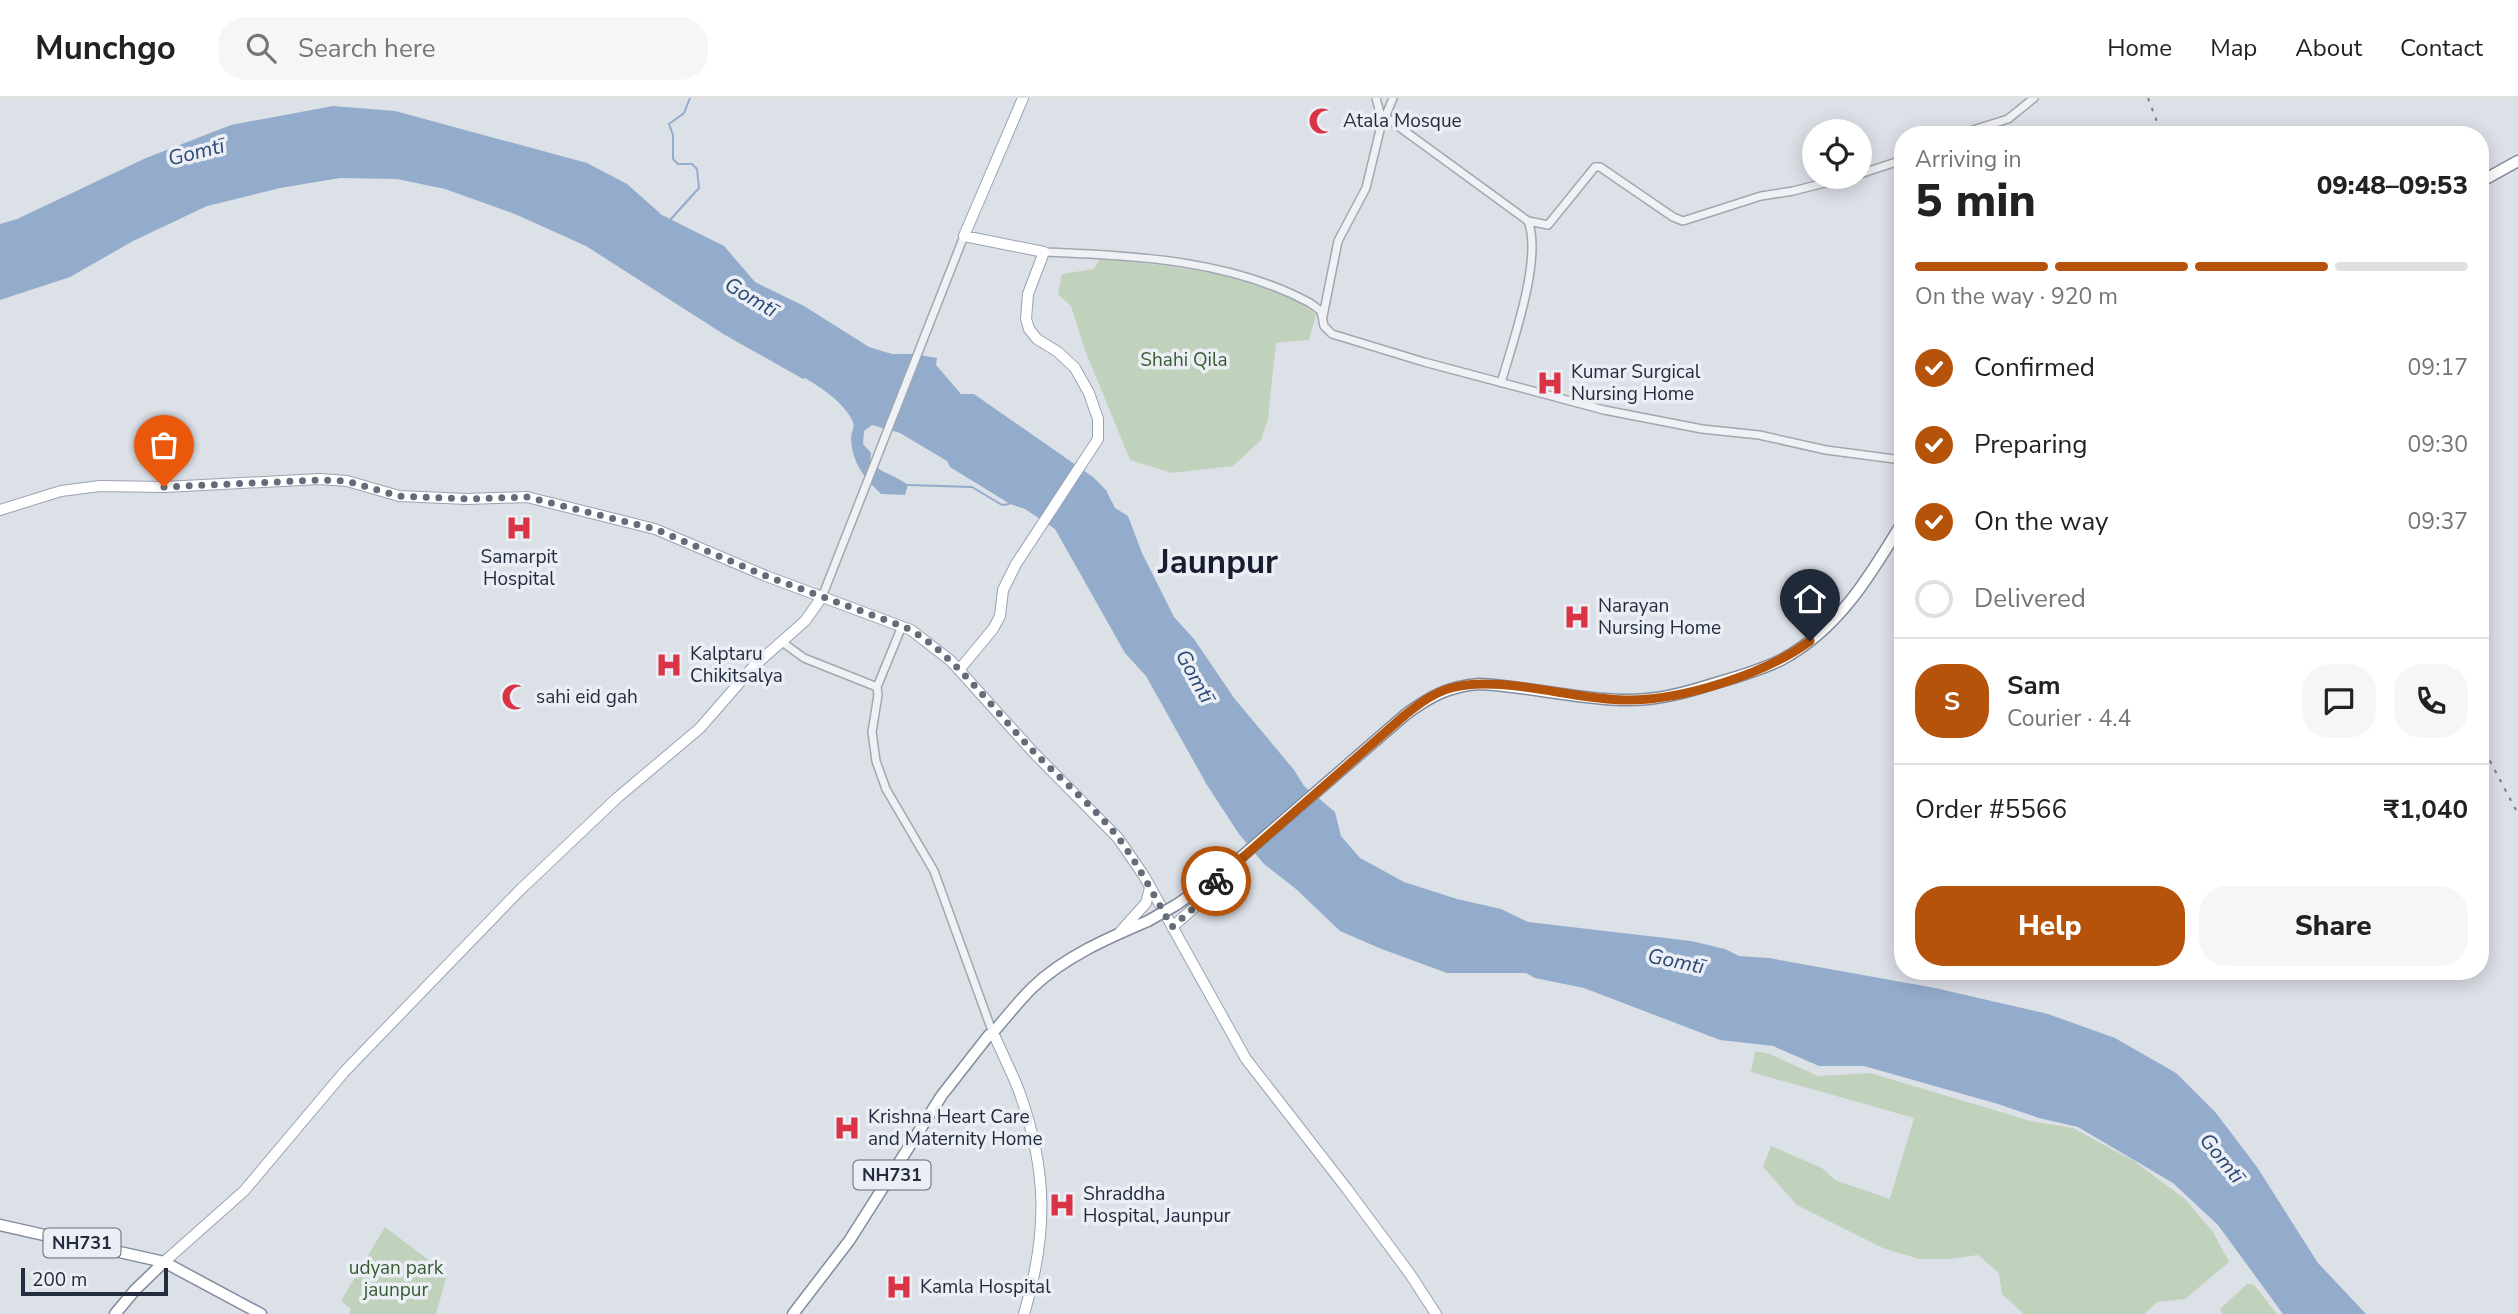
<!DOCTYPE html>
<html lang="en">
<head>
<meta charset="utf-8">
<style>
	:root { --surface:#fff; --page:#f6f6f6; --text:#222; --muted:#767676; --line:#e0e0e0; --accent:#b45309 }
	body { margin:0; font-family:"Nunito Sans",sans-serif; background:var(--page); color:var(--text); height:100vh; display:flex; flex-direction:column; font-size:26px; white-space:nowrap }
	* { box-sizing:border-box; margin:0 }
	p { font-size:23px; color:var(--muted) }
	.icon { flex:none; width:38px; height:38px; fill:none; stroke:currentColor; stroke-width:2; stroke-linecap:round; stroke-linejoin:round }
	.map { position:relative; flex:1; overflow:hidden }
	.panel { position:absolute; left:1894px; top:28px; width:595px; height:854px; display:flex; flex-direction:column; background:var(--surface); border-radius:28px; box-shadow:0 4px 18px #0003 }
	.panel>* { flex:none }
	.fabs { position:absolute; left:1802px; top:21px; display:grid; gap:14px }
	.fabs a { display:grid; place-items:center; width:70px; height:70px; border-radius:50%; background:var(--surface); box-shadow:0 4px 18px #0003; font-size:35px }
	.scale { position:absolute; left:21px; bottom:18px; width:147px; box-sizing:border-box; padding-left:7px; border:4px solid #242d3f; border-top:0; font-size:19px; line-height:24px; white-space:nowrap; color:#242d3f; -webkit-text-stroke:5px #ebeff5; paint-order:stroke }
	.pin { position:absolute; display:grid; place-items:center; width:60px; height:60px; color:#fff; margin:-72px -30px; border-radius:50% 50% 50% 0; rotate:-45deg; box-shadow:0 0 7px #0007 }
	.pin .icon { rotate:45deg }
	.courier { position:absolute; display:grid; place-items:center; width:70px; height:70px; margin:-35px; border:5px solid #b45309; border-radius:50%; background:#fff; color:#222; box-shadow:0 2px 9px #0007 }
	.summary em { font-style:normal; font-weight:800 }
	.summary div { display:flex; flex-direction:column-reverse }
	.summary { display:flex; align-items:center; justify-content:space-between; height:119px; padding:0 21px }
	h1 { font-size:46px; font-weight:800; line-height:52px }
	.bar { display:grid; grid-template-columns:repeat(4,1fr); gap:10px 7px; align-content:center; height:84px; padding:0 21px }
	.bar i { height:9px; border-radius:5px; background:var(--line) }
	.bar .on { background:var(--accent) }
	.bar p { grid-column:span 4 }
	.line { display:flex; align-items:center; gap:18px; padding:0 21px; border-top:2px solid var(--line) }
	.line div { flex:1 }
	.round { display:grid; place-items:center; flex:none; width:74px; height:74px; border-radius:28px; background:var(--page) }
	ol { padding:0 21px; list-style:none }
	li { display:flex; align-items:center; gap:21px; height:77px }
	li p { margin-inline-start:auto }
	li .icon { padding:7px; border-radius:50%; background:var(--accent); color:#fff; stroke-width:4 }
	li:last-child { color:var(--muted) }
	li i { width:38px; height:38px; border:4px solid var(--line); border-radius:50% }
	.action { display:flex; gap:14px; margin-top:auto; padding:14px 21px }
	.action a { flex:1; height:80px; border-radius:28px; background:var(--accent); color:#fff; font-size:28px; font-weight:800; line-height:80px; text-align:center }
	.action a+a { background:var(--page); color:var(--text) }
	header { display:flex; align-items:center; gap:42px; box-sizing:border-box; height:98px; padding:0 35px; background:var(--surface); border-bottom:2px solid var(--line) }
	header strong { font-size:33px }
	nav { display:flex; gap:38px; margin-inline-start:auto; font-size:24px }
	.search { width:490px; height:63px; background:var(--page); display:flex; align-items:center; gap:18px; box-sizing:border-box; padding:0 24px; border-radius:28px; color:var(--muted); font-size:26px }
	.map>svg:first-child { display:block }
	.green { fill:#c1d2bc }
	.water { fill:#93accb }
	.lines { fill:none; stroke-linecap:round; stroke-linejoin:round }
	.stream { stroke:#93accb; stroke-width:2 }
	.minor-casing { stroke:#a1a7b1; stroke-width:10 }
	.major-casing { stroke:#9aa3b4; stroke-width:12 }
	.highway-casing { stroke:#828c9f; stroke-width:13 }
	.minor { stroke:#eff1f5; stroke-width:7 }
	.major { stroke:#fff; stroke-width:10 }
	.highway { stroke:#fff; stroke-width:10 }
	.rail { stroke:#747e92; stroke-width:2; stroke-dasharray:3.5 7; stroke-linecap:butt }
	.highway-bridge-casing { stroke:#828c9f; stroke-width:13; stroke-linecap:butt }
	.highway-bridge { stroke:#fff; stroke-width:10 }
	.done { stroke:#646c7a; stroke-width:7; stroke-dasharray:0 12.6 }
	.route { stroke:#b45309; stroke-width:9 }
	.labels { text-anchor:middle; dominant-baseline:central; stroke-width:7; stroke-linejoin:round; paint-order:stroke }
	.shield { fill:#ebeff5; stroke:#606776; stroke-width:2 }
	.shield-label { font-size:18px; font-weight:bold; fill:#242d3f }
	.poi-label { font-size:19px; fill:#242d3f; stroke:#ebeff5; text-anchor:start }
	.park-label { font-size:19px; fill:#375c31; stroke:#ebeff5 }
	.water-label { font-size:21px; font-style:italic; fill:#2b4976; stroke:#ebeff5 }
	.town-label { font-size:33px; font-weight:bold; fill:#171e2f; stroke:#ebeff5 }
</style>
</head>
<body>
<header>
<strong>Munchgo</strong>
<div class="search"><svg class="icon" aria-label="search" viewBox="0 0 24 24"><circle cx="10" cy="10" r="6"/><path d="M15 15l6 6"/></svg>Search here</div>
<nav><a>Home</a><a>Map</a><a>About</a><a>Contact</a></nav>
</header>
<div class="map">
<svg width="2518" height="1216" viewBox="0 0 2518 1216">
	<rect width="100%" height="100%" fill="#dce0e7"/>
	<path class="green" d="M 1100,160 C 1161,168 1271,175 1316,217 L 1309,242 L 1276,245 L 1268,321 L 1261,342 L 1233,368 L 1172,375 L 1130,362 L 1085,252 L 1071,208 L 1058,196 L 1062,176 L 1094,171 Z
		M 1755,953 L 1770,956 L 1818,978 L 1870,975 L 2031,1023 L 2073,1030 L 2134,1063 L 2185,1101 L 2213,1134 L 2229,1164 L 2185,1201 L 2157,1204 L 2144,1216 L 2024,1216 L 2002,1196 L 1999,1175 L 1978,1157 L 1949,1161 L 1920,1161 L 1885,1151 L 1797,1107 L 1763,1069 L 1771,1048 L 1822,1070 L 1835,1082 L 1890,1101 L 1914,1020 L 1751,974 Z
		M 385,1129 L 447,1176 L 436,1216 L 349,1216 L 351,1211 L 341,1203 Z
		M 2247,1186 L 2254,1187 L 2277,1216 L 2222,1216 L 2220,1211 Z"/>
	<path class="water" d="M 333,8 L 395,13 L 587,65 L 627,86 L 662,117 L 724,148 L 755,184 L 804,208 L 869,249 L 892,256 L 913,256 L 937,260 L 936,267 L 961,296 L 974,296 L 1093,379 L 1106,392 L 1115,410 L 1128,418 L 1142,455 L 1174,519 L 1194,541 L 1234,600 L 1294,672 L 1304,688 L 1335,714 L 1341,738 L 1360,760 L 1404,784 L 1457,801 L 1501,811 L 1528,824 L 1691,843 L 1725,851 L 1739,858 L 1769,860 L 1935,890 L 2048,916 L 2115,940 L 2176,975 L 2216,1015 L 2257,1069 L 2318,1165 L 2366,1216 L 2283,1216 L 2218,1127 L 2173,1085 L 2078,1029 L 2039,1020 L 1998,1006 L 1864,968 L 1819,968 L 1773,948 L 1720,942 L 1584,890 L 1535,880 L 1526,875 L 1447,875 L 1379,850 L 1340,833 L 1296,791 L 1264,766 L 1239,736 L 1207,687 L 1146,578 L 1125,555 L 1055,431 L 1025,411 L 1010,406 L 950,369 L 947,363 L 900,335 L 872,327 L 864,333 L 863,346 L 871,355 L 870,364 C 881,375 895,377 908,387 L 905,397 L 881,396 C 864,379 852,365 851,340 C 851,334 855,330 853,324 C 845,305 820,289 805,280 L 803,281 L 725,237 L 586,148 L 515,116 L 445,91 L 397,81 L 340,80 L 280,90 L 207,108 L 133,143 L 70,179 L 0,202 L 0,126 L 17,121 L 146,60 L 231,27 Z"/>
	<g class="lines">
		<path class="stream" d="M 670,122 L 699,90 L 697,71 L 692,66 L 678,66 L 673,61 L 673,37 L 669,26 L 684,15 L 690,0
			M 908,387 L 972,389 L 1002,407 L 1009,406"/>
		<g class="minor-casing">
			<path id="minor" d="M 1376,0 L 1380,15 L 1528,123 C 1543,160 1512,246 1501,285
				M 1957,37 L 2008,21 L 2034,0
				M 1860,76 L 1902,62
				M 1528,123 L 1548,127 L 1595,69 L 1600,69 L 1673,119 L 1683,123 L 1761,98 L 1793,93 L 1848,79
				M 1044,154 C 1134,158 1229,161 1310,205 L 1321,213 L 1324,228 L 1332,236 L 1424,264 L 1604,312 L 1702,331 L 1759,337 L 1826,352 L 1902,362
				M 1323,218 L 1338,143 L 1366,90 L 1380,32 L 1393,0
				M 822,499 L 964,138
				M 782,544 L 804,560 L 877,589 L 878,597 L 872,634 L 876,663 L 886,691 L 934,773 L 991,930
				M 877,589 L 902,528"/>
		</g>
		<g class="major-casing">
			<path id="major" d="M 0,412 L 61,393 L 100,388 L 164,389 L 320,381 L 347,383 L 399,398 L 467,401 L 527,399 L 655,431 L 766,478 L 911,532 L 951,563 L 1033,654 L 1118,740 L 1144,778 L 1246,961 L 1347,1091 L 1410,1176 L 1436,1216
				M 959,572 L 993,531 L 1000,518 L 1003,492 L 1016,466 L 1098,341 L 1098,321 L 1089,295 L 1075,270 L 1058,254 L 1037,241 L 1029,231 L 1026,221 L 1028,196 L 1044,154 L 964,138 L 1023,0
				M 1172,829 C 1190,814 1207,799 1219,778
				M 1120,834 L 1146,805 L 1150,790
				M 995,939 C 1003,957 1012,975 1019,993 C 1048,1073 1048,1136 1024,1216
				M 164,1164 L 244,1093 L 345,973 L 519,793 L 617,700 L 700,630 L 754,568 L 805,523 L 822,499"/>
		</g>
		<g class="highway-casing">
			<path id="highway" d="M 2480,84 L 2518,63
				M 1176,807 L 1225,773 L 1405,617 C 1429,599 1449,588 1479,586 C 1527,588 1574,601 1622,602 C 1655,603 1685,595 1716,585 C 1737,579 1761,572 1781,562 C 1838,532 1870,478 1902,425
				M 996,931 C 1008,917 1019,903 1032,890 C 1064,859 1108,840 1148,823
				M 0,1127 L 164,1164 L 261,1216
				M 115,1216 L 135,1192 L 164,1164
				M 793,1216 L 849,1143 L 942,997 L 989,937"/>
		</g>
		<use href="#minor" class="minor"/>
		<use href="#major" class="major"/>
		<use href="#highway" class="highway"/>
		<path class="rail" d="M 2148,0 L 2162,37
			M 2480,644 L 2518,716"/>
		<g class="highway-bridge-casing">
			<path id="highway-bridge" d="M 1148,823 L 1176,807"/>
		</g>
		<use href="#highway-bridge" class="highway-bridge"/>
	</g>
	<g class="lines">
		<path class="done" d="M 164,389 L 320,382 L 347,383 L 398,398 L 467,401 L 527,399 L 655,431 L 766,478 L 902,528 C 946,546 998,617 1033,653 C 1061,682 1096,710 1120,742 C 1140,769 1155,800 1172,829 L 1195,809 L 1216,783"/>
		<path class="route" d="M 1216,783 L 1405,617 C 1419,606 1433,595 1451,590 C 1498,576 1574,602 1625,602 C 1681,603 1765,576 1810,543"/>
	</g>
	<defs>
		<g id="mosque-bare" transform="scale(2.1)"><path d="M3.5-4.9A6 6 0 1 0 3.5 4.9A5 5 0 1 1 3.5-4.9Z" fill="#d93446" stroke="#ebeff5" stroke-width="2.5" paint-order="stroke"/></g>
		<g id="hospital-bare" transform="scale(2.1)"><path d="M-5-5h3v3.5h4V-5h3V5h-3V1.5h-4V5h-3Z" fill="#d93446" stroke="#ebeff5" stroke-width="2.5" paint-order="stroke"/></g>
	</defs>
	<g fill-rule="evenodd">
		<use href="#mosque-bare" x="1322" y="23"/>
		<use href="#hospital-bare" x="1550" y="285"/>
		<use href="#hospital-bare" x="519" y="430"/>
		<use href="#hospital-bare" x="1577" y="519"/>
		<use href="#hospital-bare" x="669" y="567"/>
		<use href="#mosque-bare" x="515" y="599"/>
		<use href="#hospital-bare" x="847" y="1030"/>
		<use href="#hospital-bare" x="1062" y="1107"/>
		<use href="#hospital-bare" x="899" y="1189"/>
	</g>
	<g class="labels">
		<g class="shield">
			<rect x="853.5" y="1062.5" width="77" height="29" rx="5"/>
			<rect x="43.5" y="1130.5" width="77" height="29" rx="5"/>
		</g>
		<g class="shield-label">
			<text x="892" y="1077">NH731</text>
			<text x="82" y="1145">NH731</text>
		</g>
		<g class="poi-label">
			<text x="1343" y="23">Atala Mosque</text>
			<text x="1571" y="274">Kumar Surgical<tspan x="1571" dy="22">Nursing Home</tspan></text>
			<text x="519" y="459" text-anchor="middle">Samarpit<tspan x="519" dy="22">Hospital</tspan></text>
			<text x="1598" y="508">Narayan<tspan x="1598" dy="22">Nursing Home</tspan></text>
			<text x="690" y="556">Kalptaru<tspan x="690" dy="22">Chikitsalya</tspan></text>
			<text x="536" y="599">sahi eid gah</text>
			<text x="868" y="1019">Krishna Heart Care<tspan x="868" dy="22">and Maternity Home</tspan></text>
			<text x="1083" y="1096">Shraddha<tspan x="1083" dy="22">Hospital, Jaunpur</tspan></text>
			<text x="920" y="1189">Kamla Hospital</text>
		</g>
		<g class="park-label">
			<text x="1184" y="262">Shahi Qila</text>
			<text x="396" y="1170">udyan park<tspan x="396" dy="22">jaunpur</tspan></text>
		</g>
		<g class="water-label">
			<text transform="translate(196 54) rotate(-14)">Gomtī</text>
			<text transform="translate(751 199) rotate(31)">Gomtī</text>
			<text transform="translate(1195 578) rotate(61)">Gomtī</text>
			<text transform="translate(1676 863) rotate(12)">Gomtī</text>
			<text transform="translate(2222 1060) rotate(51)">Gomtī</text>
		</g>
		<g class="town-label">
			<text x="1218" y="464">Jaunpur</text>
		</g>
	</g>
</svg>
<div class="fabs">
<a><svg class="icon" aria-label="locate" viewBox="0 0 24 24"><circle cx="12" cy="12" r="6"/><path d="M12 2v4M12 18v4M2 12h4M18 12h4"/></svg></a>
</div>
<div class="scale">200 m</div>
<div class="pin" style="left:164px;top:389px;background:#ea580c"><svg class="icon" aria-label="bag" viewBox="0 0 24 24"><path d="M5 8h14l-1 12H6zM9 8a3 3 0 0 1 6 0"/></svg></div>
<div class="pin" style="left:1810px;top:543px;background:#1f2937"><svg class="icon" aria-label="home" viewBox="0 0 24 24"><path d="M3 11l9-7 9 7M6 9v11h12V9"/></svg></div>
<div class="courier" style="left:1216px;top:783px"><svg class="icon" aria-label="bike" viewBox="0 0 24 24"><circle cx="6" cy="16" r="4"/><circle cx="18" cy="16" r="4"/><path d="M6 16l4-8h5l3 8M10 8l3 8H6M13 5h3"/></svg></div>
<section class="panel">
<div class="summary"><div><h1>5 min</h1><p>Arriving in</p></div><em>09:48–09:53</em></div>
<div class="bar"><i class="on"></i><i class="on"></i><i class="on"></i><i></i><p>On the way · 920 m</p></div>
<ol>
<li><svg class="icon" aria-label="check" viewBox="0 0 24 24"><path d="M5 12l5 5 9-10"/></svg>Confirmed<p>09:17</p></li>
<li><svg class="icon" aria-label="check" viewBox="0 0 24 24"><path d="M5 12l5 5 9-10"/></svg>Preparing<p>09:30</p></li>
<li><svg class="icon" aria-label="check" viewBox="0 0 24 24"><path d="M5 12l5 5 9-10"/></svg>On the way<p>09:37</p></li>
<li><i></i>Delivered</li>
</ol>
<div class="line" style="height:126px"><b class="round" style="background:var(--accent);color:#fff">S</b><div><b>Sam</b><p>Courier · 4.4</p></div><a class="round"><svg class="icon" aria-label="chat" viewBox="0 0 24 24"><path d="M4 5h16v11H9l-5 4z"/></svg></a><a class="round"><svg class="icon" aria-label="phone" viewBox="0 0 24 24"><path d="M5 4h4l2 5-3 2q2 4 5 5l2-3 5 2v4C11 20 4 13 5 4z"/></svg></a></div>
<div class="line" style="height:91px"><div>Order #5566</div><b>₹1,040</b></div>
<div class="action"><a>Help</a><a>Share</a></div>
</section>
</div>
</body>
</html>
